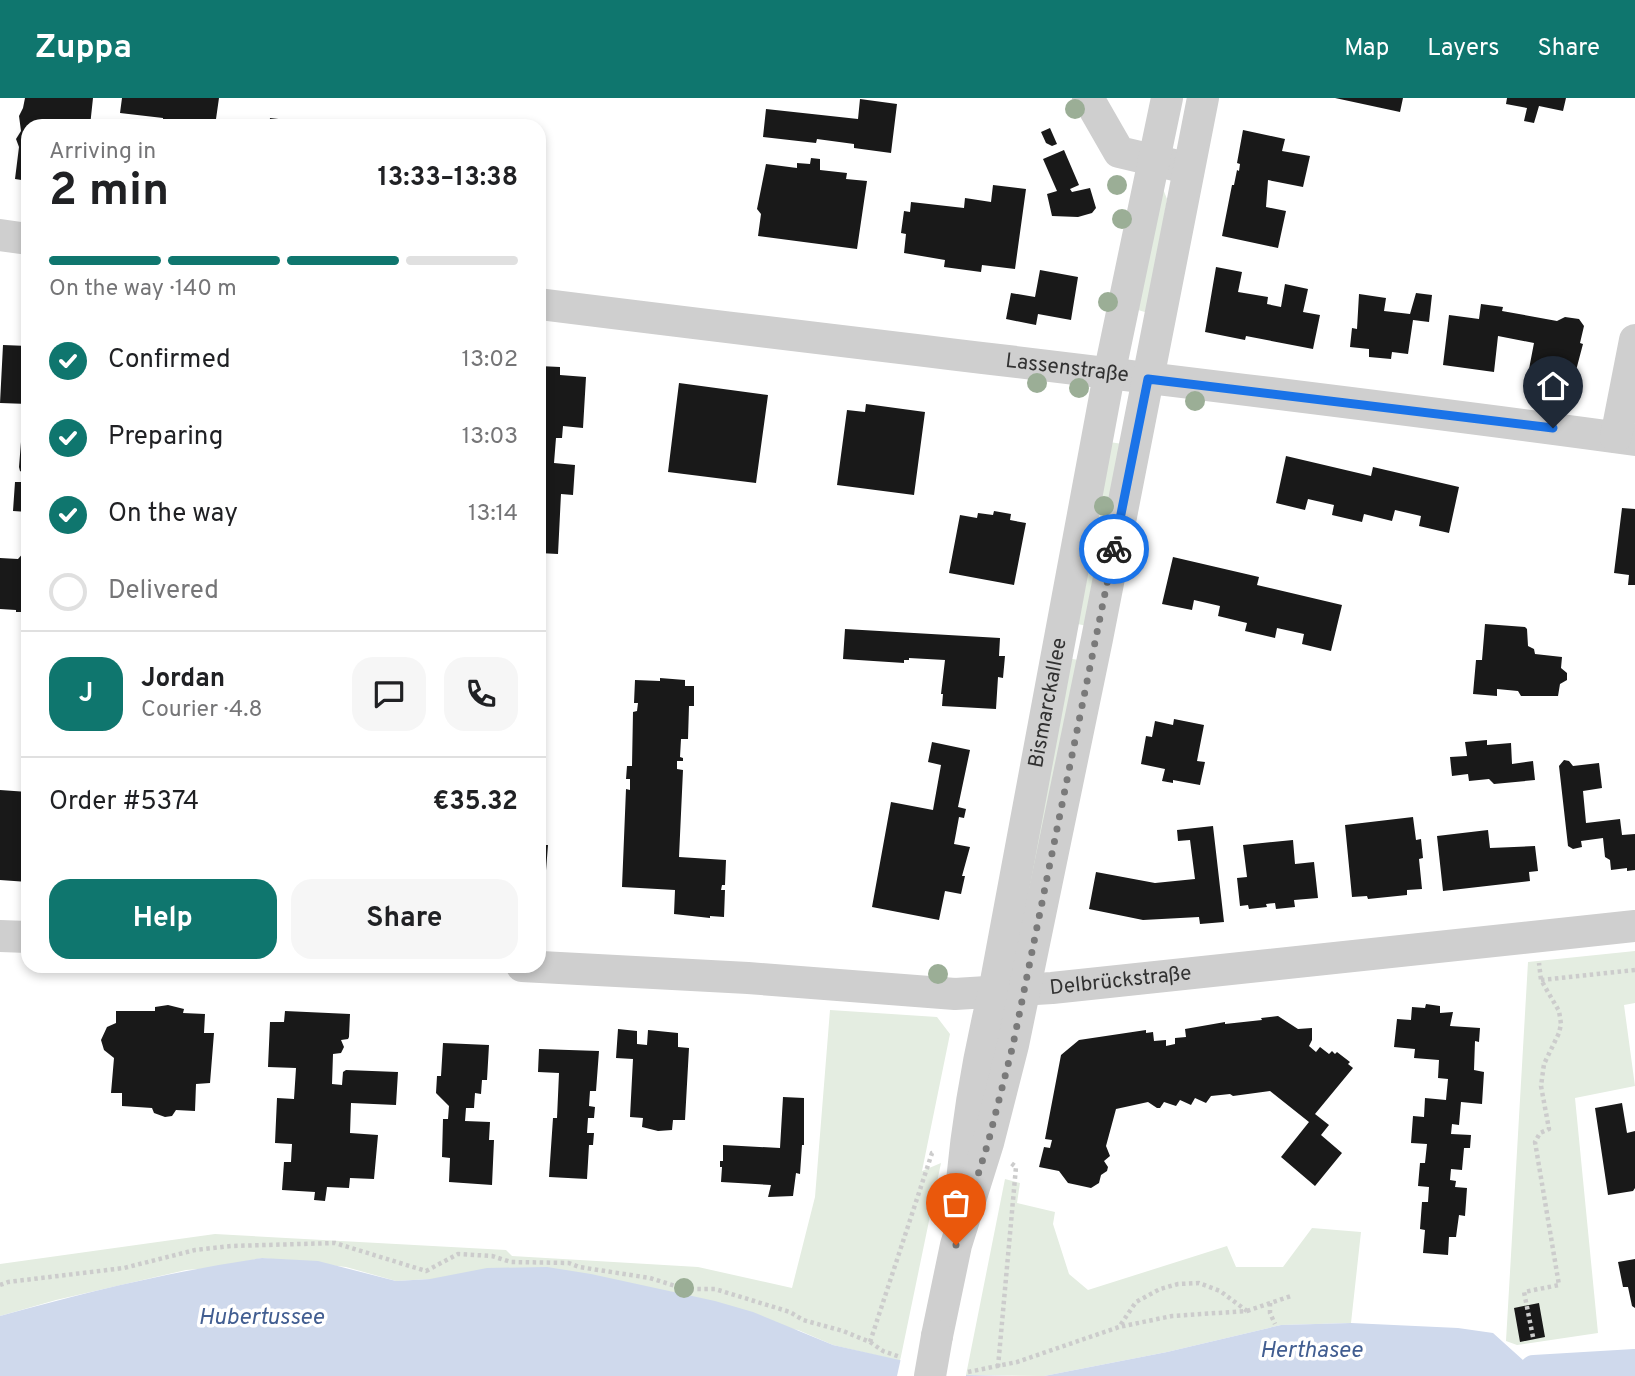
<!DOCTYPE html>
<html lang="en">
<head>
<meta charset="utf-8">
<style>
	:root { --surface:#fff; --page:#f6f6f6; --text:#202124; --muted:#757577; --line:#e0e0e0; --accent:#0f766e }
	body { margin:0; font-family:Overpass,sans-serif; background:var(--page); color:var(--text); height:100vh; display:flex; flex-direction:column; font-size:26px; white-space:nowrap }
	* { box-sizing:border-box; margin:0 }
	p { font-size:23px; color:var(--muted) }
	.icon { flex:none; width:38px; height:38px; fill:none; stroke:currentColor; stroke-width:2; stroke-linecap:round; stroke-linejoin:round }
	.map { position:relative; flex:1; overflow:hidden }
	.drawer { position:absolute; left:21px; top:21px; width:525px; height:854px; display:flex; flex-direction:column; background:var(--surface); border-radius:21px; box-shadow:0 4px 10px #0003 }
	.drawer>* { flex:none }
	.pin { position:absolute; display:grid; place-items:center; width:60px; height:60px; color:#fff; margin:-72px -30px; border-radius:50% 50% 50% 0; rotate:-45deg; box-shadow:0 0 7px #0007 }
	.pin .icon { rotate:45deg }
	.courier { position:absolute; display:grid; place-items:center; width:70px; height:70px; margin:-35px; border:5px solid #1a73e8; border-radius:50%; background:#fff; color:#222; box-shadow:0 2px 9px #0007 }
	.headline em { font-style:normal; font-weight:700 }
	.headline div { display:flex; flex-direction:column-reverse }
	.headline { display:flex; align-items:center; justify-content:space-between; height:119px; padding:0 28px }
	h1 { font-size:46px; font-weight:700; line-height:52px }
	.bar { display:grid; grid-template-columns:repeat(4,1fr); gap:10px 7px; align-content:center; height:84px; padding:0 28px }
	.bar i { height:9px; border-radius:5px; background:var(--line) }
	.bar .active { background:var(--accent) }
	.bar p { grid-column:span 4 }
	.line { display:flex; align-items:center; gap:18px; padding:0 28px; border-top:2px solid var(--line) }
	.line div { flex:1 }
	.round { display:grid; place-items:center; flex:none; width:74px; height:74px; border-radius:21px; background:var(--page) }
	ol { padding:0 28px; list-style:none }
	li { display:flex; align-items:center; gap:21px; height:77px }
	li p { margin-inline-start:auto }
	li .icon { padding:7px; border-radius:50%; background:var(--accent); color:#fff; stroke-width:4 }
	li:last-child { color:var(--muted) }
	li i { width:38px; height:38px; border:4px solid var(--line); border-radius:50% }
	.button { display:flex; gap:14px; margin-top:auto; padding:14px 28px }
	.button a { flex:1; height:80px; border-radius:21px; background:var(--accent); color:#fff; font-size:28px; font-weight:700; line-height:80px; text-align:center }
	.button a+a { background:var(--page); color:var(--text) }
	header { display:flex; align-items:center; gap:42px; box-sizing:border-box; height:98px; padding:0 35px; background:var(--accent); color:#fff }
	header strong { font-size:33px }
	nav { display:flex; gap:38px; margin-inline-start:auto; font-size:24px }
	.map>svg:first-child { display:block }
	.green { fill:#e4ede1 }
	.water { fill:#cfd9ec }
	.pier { fill:#fff }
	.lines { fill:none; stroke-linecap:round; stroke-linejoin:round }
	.canal { stroke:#cfd9ec; stroke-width:30 }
	.building { fill:#191919 }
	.path { stroke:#ccc; stroke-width:4.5; stroke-dasharray:3.5 3.5; stroke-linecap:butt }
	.minor { stroke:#cfcfcf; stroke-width:32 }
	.minor-bridge { stroke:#cfcfcf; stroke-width:32 }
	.tree { fill:#9bae96 }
	.done { stroke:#7a7a7a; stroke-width:7; stroke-dasharray:0 12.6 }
	.route { stroke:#1a73e8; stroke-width:9 }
	.labels { text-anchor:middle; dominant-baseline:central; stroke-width:7; stroke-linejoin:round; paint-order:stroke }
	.street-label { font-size:21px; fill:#323232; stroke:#fff }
	.water-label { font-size:23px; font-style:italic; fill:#425e91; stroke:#fff }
</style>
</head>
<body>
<header>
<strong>Zuppa</strong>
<nav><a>Map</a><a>Layers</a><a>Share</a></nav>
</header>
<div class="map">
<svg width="1635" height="1278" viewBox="0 0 1635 1278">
	<rect width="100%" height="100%" fill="#fff"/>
	<path class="green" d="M 1163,91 L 1167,101 L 1148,215 L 1135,211 Z
		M 1109,344 L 1123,346 L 1087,528 L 1073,525 Z
		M 1066,560 L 1079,562 L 1025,824 L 1023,801 Z
		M 1635,853 L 1635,905 L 1624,907 L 1635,988 L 1575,1000 L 1598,1235 L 1517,1247 L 1506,1243 L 1528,864 Z
		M 830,912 L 937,919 L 950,936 L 922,1073 L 941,1065 L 900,1263 L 833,1247 L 798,1232 L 430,1181 L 396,1183 L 346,1169 L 262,1160 L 212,1170 L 186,1172 L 56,1202 L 0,1218 L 0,1166 L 215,1136 L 506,1152 L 512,1158 L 698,1169 L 792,1190 L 815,1099 Z
		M 1005,1081 L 1020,1085 L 1017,1105 L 1055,1114 L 1053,1126 L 1069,1176 L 1088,1192 L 1227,1148 L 1236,1169 L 1283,1169 L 1312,1130 L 1361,1134 L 1351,1225 L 1281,1227 L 1167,1254 L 1044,1278 L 966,1277 Z"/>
	<path class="water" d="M 262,1160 L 318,1163 L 396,1183 L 430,1181 L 487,1170 L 547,1169 L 591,1176 L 715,1203 L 753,1214 L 833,1247 L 966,1277 L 1012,1278 L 0,1278 L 0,1218 C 86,1194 174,1173 262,1160 Z
		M 1351,1225 L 1458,1230 L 1493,1235 L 1534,1272 L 1551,1278 L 1044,1278 L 1167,1254 L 1281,1227 Z"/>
	<path class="pier" d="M 901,1260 L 966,1274 L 966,1278 L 897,1278 Z"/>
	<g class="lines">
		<path class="canal" d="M 1534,1272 L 1635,1266"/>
	</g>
	<path class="building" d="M 25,0 L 93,0 L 90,28 L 28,28 L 28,83 L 15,81 L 19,49 L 16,41 L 21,33 L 19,18 L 23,10 Z
		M 122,0 L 219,0 L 215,28 L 163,23 L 163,20 L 120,15 Z
		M 1335,0 L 1403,0 L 1400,14 Z
		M 1507,0 L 1566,0 L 1563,13 L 1539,8 L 1534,25 L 1524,23 L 1527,10 L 1506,6 Z
		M 860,1 L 897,6 L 891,55 L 854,50 L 854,46 L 817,41 L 816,45 L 763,39 L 766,11 L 858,21 Z
		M 270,20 L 321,26 L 320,28 L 269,28 Z
		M 1050,30 L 1057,46 L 1052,48 L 1046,45 L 1041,34 Z
		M 1243,32 L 1285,41 L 1282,53 L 1310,58 L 1303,89 L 1268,82 L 1266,109 L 1286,113 L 1278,150 L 1222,138 L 1232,87 L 1234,87 L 1237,72 L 1239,73 L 1240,66 L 1237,65 Z
		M 1064,52 L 1079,87 L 1070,91 L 1072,94 L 1090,90 L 1096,110 L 1092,115 L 1078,119 L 1052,118 L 1047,96 L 1057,93 L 1043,61 Z
		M 811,60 L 820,61 L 820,72 L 847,75 L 846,81 L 867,83 L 857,151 L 758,138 L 761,116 L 757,111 L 766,66 L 797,70 L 797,65 L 810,66 Z
		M 993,87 L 1026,91 L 1015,171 L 982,167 L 981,174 L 944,169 L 945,162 L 904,155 L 906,136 L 901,135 L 904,113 L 910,114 L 911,104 L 964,110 L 965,100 L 991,104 Z
		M 1216,169 L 1242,174 L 1238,194 L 1268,199 L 1267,206 L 1281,209 L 1285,186 L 1308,191 L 1303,214 L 1320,217 L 1313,251 L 1246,238 L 1245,242 L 1205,234 Z
		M 1040,172 L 1078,179 L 1071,222 L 1038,216 L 1036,227 L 1006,221 L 1011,195 L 1035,199 Z
		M 1416,195 L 1432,197 L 1429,224 L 1413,222 L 1408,256 L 1392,254 L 1391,261 L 1369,259 L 1369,251 L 1350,249 L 1352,230 L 1357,231 L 1359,196 L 1386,200 L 1384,213 L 1410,216 Z
		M 1481,206 L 1503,209 L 1502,213 L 1557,223 L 1565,219 L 1579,221 L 1584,228 L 1580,245 L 1583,246 L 1574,280 L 1529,271 L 1534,245 L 1498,238 L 1494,274 L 1443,267 L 1449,217 L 1479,221 Z
		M 3,247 L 28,248 L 28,306 L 0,305 Z
		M 539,268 L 560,269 L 560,277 L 586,279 L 583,330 L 563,328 L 562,340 L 556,340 L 554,365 L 575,367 L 573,397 L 561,396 L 558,456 L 539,455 Z
		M 679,285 L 768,297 L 756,385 L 668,374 Z
		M 866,306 L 925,314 L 914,397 L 837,387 L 847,312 L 865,314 Z
		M 21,344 L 28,345 L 28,377 L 20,373 L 19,369 Z
		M 1286,358 L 1371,378 L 1373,369 L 1459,389 L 1449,435 L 1419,428 L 1421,418 L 1395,412 L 1392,423 L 1364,416 L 1362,424 L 1332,417 L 1334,407 L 1308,401 L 1305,412 L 1276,405 Z
		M 15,384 L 28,384 L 28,414 L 13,413 Z
		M 1622,410 L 1635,411 L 1635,487 L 1628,487 L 1629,477 L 1614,475 Z
		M 994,413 L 1011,416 L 1010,422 L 1026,425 L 1014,487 L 949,475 L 960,417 L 977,420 L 978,415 L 993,417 Z
		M 25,453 L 28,453 L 28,522 L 22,521 L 22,514 L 16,514 L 16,512 L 0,511 L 0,460 L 18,461 Z
		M 1173,459 L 1259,479 L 1257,487 L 1342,507 L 1331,553 L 1302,546 L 1304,536 L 1277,530 L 1275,540 L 1245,533 L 1247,525 L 1218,518 L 1220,508 L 1194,502 L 1192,512 L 1162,506 Z
		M 1485,526 L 1525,529 L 1527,531 L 1528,548 L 1534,551 L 1535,556 L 1562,559 L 1561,570 L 1567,575 L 1567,582 L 1560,586 L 1558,598 L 1521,598 L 1518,593 L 1497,591 L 1497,598 L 1473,596 L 1476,562 L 1482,562 Z
		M 845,531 L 1000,540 L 999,558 L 1005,558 L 1003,580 L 998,579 L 996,611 L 942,608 L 943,596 L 941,596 L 945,562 L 909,560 L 909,562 L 904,562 L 904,565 L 843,561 Z
		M 660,580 L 685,582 L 685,588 L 694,588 L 694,608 L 689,608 L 688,641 L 681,641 L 680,659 L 683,660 L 683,663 L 677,663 L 677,671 L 683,672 L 679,759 L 726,762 L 725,787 L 722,787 L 721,792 L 725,792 L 724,819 L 710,818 L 710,820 L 674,816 L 675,792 L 622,789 L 626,691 L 630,692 L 630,681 L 626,681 L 627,668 L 632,668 L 633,614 L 637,613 L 638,605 L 634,605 L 635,582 L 660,583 Z
		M 1174,621 L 1204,627 L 1197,663 L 1205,664 L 1200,687 L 1173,682 L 1173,685 L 1162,683 L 1165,671 L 1141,666 L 1146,638 L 1152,639 L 1155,623 L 1173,627 Z
		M 1487,642 L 1487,647 L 1511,645 L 1512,666 L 1533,663 L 1535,682 L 1494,686 L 1489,681 L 1469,683 L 1468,676 L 1452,678 L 1450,659 L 1467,658 L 1465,644 Z
		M 932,644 L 970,652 L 958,709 L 966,711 L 964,720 L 959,719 L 954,746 L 970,749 L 962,778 L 965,778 L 961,796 L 945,793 L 939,822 L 872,809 L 891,704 L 933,712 L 941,667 L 928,664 Z
		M 1564,662 L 1569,663 L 1573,668 L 1599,665 L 1602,690 L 1583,693 L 1586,725 L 1620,721 L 1622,737 L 1635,736 L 1635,772 L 1627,773 L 1627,770 L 1611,772 L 1610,762 L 1605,759 L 1603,740 L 1581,743 L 1582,749 L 1573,751 L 1568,748 L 1559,668 Z
		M 0,692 L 28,694 L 28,784 L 0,782 Z
		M 1413,719 L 1416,742 L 1421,741 L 1423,760 L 1419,761 L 1422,791 L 1407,792 L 1407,797 L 1368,801 L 1367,798 L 1352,799 L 1345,727 Z
		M 1213,728 L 1224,824 L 1200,826 L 1199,819 L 1143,822 L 1089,811 L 1096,774 L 1155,785 L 1195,781 L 1190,742 L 1178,743 L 1177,732 Z
		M 1488,732 L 1490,750 L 1535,748 L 1538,773 L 1529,774 L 1530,783 L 1443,793 L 1437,738 Z
		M 1293,742 L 1295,766 L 1314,764 L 1318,800 L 1294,802 L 1295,809 L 1276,811 L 1275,805 L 1266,806 L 1267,809 L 1249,811 L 1248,807 L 1240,808 L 1237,780 L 1247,779 L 1243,747 Z
		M 539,747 L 548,747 L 544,798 L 539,798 Z
		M 1426,906 L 1440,908 L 1440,915 L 1453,914 L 1450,928 L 1480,930 L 1479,944 L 1475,943 L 1474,972 L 1484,974 L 1482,1006 L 1461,1004 L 1459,1027 L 1452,1026 L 1451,1036 L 1471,1037 L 1470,1050 L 1464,1050 L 1462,1072 L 1451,1071 L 1450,1082 L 1456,1083 L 1455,1089 L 1467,1090 L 1465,1118 L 1459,1117 L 1456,1139 L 1449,1139 L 1448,1157 L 1423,1155 L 1425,1132 L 1420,1131 L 1422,1104 L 1428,1104 L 1429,1089 L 1418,1088 L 1420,1065 L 1425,1065 L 1427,1046 L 1411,1045 L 1413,1018 L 1424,1019 L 1425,1000 L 1446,1002 L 1448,981 L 1438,980 L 1439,962 L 1414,960 L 1415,951 L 1394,949 L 1397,921 L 1411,922 L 1412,909 L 1425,910 Z
		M 168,907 L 184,911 L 183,915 L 205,916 L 204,935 L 214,935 L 210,985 L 196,986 L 195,1013 L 176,1012 L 172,1018 L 165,1019 L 154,1015 L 152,1010 L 122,1008 L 122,995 L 111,995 L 114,960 L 104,952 L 101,942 L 107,929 L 116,925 L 116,913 L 155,913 L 155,909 Z
		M 285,913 L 350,916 L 349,939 L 348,941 L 341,942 L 344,949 L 341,955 L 333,956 L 332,986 L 342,987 L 343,974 L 346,972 L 398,974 L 396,1007 L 351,1005 L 350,1035 L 378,1037 L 374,1081 L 350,1080 L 349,1090 L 327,1089 L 325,1103 L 314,1102 L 315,1094 L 282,1092 L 284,1064 L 291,1064 L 292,1046 L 275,1045 L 277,1000 L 294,1001 L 296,970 L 268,969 L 270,924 L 284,924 Z
		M 1278,918 L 1298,931 L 1312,930 L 1312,942 L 1309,948 L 1316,954 L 1320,949 L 1329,956 L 1332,953 L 1335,956 L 1337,954 L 1350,964 L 1348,966 L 1353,970 L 1315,1016 L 1329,1027 L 1321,1037 L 1342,1055 L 1315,1088 L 1281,1059 L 1309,1024 L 1270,993 L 1233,998 L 1230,996 L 1211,998 L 1206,1005 L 1195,1000 L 1191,1007 L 1180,1002 L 1176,1008 L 1164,1004 L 1160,1010 L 1157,1010 L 1148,1004 L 1116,1011 L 1106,1048 L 1110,1058 L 1104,1063 L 1108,1069 L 1107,1073 L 1101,1077 L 1099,1085 L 1091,1090 L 1068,1085 L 1059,1073 L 1039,1069 L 1044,1049 L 1050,1050 L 1052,1042 L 1045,1041 L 1061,957 L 1079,942 L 1146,932 L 1146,935 L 1153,934 L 1154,943 L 1166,942 L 1166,948 L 1175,946 L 1175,940 L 1186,939 L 1185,931 L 1225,924 L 1225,926 L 1262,922 L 1261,920 Z
		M 618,931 L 637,933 L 637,946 L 647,947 L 648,932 L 678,935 L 678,949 L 689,950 L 685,1022 L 673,1022 L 672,1032 L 658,1033 L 642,1029 L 643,1020 L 630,1019 L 633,961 L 616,960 Z
		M 443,945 L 489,947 L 487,982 L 482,982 L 481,996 L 475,995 L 474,1010 L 466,1010 L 465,1023 L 490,1024 L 489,1042 L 494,1042 L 492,1087 L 449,1084 L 450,1060 L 442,1059 L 443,1021 L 448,1021 L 449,1008 L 436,995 L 437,978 L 441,978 Z
		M 539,951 L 599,953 L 596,993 L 590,993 L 589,1008 L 595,1009 L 594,1020 L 588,1020 L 587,1035 L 594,1035 L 593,1047 L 589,1047 L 587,1081 L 549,1079 L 553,1020 L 557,1020 L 559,975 L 538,974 Z
		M 783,999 L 804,1000 L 804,1047 L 802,1047 L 800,1076 L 796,1075 L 793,1098 L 768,1099 L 771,1087 L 721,1084 L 722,1069 L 720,1069 L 720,1063 L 723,1063 L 723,1047 L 780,1050 Z
		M 1622,1005 L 1627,1035 L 1635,1033 L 1635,1090 L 1633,1093 L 1608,1097 L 1595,1010 Z
		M 1635,1161 L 1635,1210 L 1632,1208 L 1628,1189 L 1623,1189 L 1618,1164 Z
		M 1539,1205 L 1545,1239 L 1520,1244 L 1514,1210 Z"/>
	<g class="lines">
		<path class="path" d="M 1541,882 L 1635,872
			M 0,1187 L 8,1184 L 124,1170 L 195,1152 L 231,1148 L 335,1145 L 426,1173 L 458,1156 L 492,1158 L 511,1164 L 569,1165 L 579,1169 L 650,1180 L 685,1191 L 715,1191 L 790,1214 L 803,1222 L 843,1233 L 870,1244 L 883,1253 L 900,1259
			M 1270,1205 L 1270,1215 L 1275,1226
			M 1247,1213 L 1291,1198
			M 1533,1239 L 1524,1194 L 1559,1187 L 1535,1044 L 1540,1035 L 1549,1031 L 1541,988 L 1544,966 L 1559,935 L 1561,926 L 1559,913 L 1541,882 L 1539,865
			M 870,1244 L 932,1055 L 935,1054
			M 998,1269 L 1016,1069 L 1011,1065
			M 968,1274 L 1017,1264 L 1119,1229 L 1136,1204 L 1160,1191 L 1178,1186 L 1199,1185 L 1220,1193 L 1247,1213 L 1172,1218 L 1119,1229"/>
		<g class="minor">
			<path d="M 1088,0 L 1119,54 L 1174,67"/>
			<path d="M 0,137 L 28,141"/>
			<path id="s1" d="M 539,206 C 904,252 1270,292 1635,342"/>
			<path d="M 1616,339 L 1635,242"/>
			<path d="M 0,838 L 28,839"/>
			<path id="s2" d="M 522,868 L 748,880 L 955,896 L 1052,890 L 1635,828"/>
			<path id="s3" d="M 962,1083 C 968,1019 979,956 994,894 L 1109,277 L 1167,0"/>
			<path d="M 937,1238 L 956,1147 L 988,1045 L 1013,947 L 1097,541 L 1203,0"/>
		</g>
		<path class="minor-bridge" d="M 930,1278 L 937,1238"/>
	</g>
	<g class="tree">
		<circle cx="1075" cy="11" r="10"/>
		<circle cx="1117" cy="87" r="10"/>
		<circle cx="1122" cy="121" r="10"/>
		<circle cx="1108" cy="204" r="10"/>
		<circle cx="1037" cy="285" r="10"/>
		<circle cx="1079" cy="290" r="10"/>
		<circle cx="1195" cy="303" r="10"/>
		<circle cx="1104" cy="408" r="10"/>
		<circle cx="1095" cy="458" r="10"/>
		<circle cx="938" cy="876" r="10"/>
		<circle cx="684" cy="1190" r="10"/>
	</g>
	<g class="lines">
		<path class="done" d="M 956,1147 L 988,1045 L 1013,947 L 1114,451"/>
		<path class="route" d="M 1114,451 L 1148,281 L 1553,330"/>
	</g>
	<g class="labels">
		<g class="street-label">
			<text stroke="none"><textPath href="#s1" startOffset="532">Lassenstraße</textPath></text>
			<text stroke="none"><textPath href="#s3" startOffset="486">Bismarckallee</textPath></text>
			<text stroke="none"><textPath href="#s2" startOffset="600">Delbrückstraße</textPath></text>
		</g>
		<g class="water-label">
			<text x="261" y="1220">Hubertussee</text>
			<text x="1311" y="1253">Herthasee</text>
		</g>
	</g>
</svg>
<div class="pin" style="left:956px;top:1147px;background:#ea580c"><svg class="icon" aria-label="bag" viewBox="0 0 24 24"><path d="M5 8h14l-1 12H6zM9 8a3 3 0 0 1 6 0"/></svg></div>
<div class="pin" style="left:1553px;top:330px;background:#1f2937"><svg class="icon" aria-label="home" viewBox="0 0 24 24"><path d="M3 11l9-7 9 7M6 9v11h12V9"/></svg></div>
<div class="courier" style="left:1114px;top:451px"><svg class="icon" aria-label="bike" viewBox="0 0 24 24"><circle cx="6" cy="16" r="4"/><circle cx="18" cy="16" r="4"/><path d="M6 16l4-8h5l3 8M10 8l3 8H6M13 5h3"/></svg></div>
<section class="drawer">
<div class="headline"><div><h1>2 min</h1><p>Arriving in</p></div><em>13:33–13:38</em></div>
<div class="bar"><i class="active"></i><i class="active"></i><i class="active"></i><i></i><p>On the way · 140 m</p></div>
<ol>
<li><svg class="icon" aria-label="check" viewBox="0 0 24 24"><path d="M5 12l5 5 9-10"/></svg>Confirmed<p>13:02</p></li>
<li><svg class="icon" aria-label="check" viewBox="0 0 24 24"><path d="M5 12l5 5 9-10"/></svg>Preparing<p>13:03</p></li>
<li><svg class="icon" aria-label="check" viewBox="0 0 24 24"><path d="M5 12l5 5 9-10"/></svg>On the way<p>13:14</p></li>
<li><i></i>Delivered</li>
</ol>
<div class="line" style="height:126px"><b class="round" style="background:var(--accent);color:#fff">J</b><div><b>Jordan</b><p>Courier · 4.8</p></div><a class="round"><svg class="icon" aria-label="chat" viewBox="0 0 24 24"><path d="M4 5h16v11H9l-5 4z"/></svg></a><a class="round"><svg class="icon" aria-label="phone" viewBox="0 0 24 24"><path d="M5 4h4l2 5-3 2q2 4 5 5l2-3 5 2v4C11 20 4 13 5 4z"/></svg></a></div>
<div class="line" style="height:91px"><div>Order #5374</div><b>€35.32</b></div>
<div class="button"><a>Help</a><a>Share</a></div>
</section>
</div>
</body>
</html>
